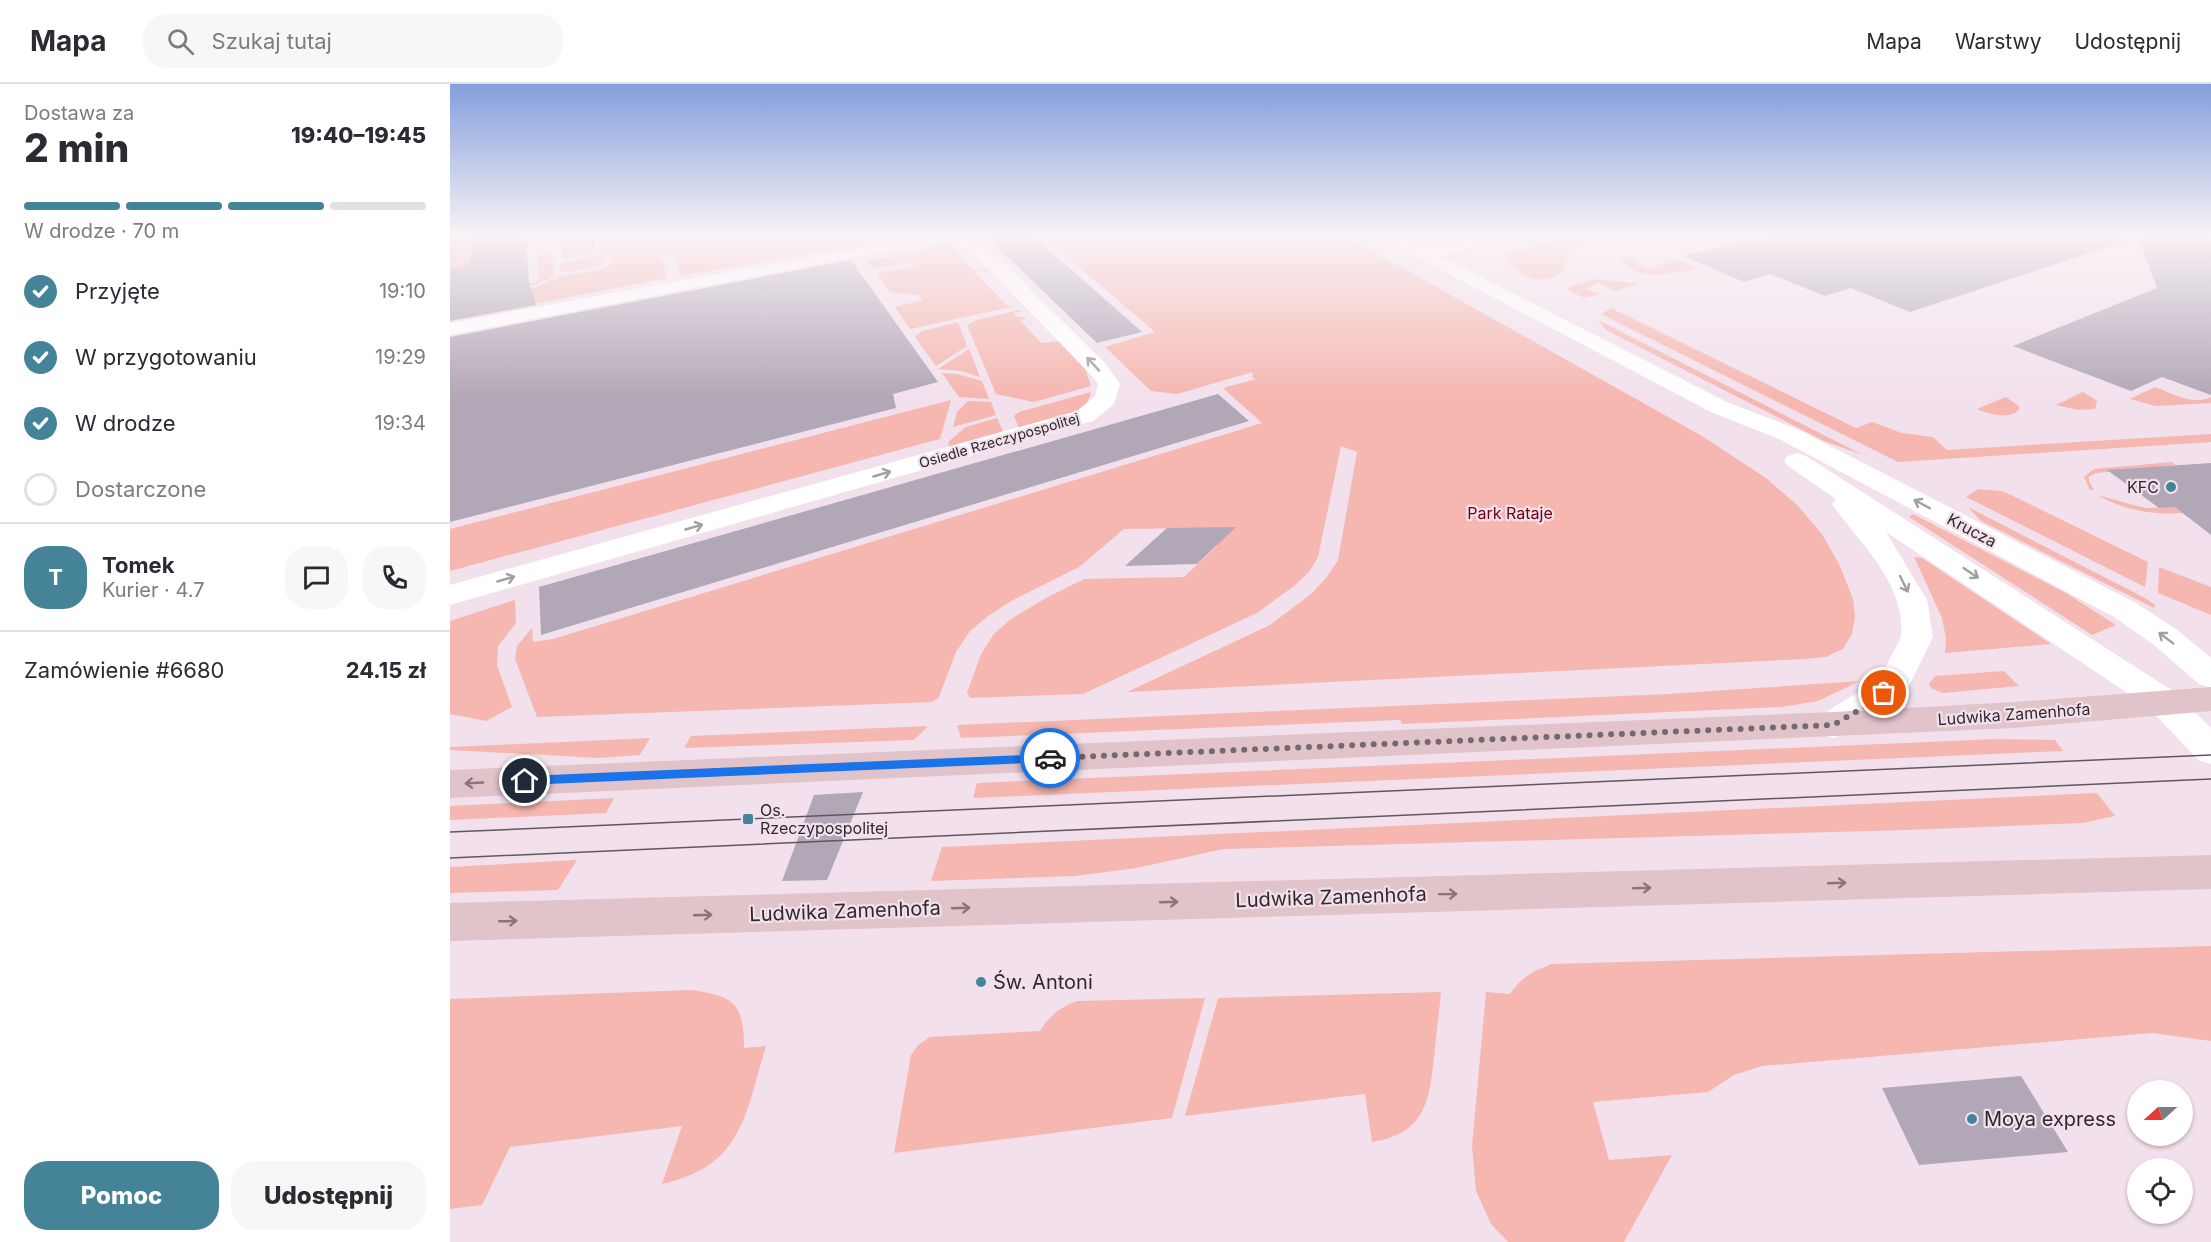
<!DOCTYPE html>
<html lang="pl">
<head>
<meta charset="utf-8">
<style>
	:root { --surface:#fff; --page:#f7f7f7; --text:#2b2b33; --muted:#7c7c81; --line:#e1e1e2; --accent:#458498 }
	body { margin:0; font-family:Inter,sans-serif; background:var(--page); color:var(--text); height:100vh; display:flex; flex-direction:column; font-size:22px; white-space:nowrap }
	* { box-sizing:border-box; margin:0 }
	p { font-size:20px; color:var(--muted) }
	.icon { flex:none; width:33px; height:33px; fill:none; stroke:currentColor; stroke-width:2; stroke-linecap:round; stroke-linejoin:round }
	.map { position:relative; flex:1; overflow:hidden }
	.details { display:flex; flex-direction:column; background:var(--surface); width:450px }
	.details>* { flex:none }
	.needle { width:39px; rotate:249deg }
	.controls { position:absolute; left:1677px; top:996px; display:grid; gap:12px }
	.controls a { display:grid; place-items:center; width:66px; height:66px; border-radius:50%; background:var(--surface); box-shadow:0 2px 4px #0004; font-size:30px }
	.pin { position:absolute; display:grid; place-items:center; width:51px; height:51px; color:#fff; margin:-26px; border:3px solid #fff; border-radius:50%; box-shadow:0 2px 6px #0007 }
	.courier { position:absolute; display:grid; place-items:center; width:60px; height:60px; margin:-30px; border:4px solid #1a73e8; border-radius:50%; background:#fff; color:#222; box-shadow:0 2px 8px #0007 }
	.overview em { font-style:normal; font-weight:800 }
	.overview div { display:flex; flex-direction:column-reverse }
	.overview { display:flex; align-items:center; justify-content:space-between; height:102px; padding:0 24px }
	h1 { font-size:39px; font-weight:800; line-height:45px }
	.bar { display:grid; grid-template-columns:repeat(4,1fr); gap:9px 6px; align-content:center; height:72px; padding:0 24px }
	.bar i { height:8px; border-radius:4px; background:var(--line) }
	.bar .current { background:var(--accent) }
	.bar p { grid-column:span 4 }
	.line { display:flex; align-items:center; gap:15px; padding:0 24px; border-top:2px solid var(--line) }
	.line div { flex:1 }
	.round { display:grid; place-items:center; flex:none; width:63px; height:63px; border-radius:24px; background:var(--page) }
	ol { padding:0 24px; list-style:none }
	li { display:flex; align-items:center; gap:18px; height:66px }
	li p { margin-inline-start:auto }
	li .icon { padding:6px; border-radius:50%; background:var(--accent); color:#fff; stroke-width:4 }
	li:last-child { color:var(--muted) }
	li i { width:33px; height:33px; border:3px solid var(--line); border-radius:50% }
	.button { display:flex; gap:12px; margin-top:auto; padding:12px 24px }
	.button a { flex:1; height:69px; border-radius:24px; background:var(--accent); color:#fff; font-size:24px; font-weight:800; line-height:69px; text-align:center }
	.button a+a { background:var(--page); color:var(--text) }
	header { display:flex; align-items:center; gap:36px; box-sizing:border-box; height:84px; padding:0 30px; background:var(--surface); border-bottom:2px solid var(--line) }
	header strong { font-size:28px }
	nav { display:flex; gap:33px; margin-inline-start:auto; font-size:21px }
	.search { width:420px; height:54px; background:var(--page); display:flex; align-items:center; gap:15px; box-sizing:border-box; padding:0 21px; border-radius:24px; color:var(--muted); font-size:22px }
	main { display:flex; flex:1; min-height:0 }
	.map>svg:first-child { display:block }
	.green { fill:#f5b7b0 }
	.building { fill:#b1a7b6 }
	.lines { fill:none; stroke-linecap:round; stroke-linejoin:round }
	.minor { fill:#fff; fill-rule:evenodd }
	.major { fill:#e1c3ca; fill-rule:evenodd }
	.tram { stroke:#60575d; stroke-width:1.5 }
	.oneway { stroke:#a19fa0 }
	.oneway2 { stroke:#88767c }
	.route { fill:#1a73e8 }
	.done { stroke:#736970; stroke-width:6; stroke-dasharray:0 10.8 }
	.poi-dot { fill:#458498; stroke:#f2e1ec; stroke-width:2 }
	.labels { text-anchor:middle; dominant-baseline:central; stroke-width:4.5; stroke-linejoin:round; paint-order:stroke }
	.far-street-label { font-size:14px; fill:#2f292d; stroke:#f2e1ec }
	.poi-label { font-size:16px; fill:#2f292d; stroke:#f2e1ec; text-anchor:end }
	.park-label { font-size:16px; fill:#730008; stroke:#f2e1ec }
	.street-label { font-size:16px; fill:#2f292d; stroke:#f2e1ec }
	.near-street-label { font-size:20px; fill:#2f292d; stroke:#f2e1ec }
	.near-poi-label { font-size:20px; fill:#2f292d; stroke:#f2e1ec; text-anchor:start }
</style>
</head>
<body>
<header>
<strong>Mapa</strong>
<div class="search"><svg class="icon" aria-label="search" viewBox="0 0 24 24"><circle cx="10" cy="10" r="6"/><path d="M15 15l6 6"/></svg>Szukaj tutaj</div>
<nav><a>Mapa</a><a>Warstwy</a><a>Udostępnij</a></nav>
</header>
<main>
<section class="details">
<div class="overview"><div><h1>2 min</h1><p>Dostawa za</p></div><em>19:40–19:45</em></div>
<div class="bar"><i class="current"></i><i class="current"></i><i class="current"></i><i></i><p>W drodze · 70 m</p></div>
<ol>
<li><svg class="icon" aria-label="check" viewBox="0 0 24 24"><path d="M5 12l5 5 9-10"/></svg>Przyjęte<p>19:10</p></li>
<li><svg class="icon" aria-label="check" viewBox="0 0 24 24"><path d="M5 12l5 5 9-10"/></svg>W przygotowaniu<p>19:29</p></li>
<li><svg class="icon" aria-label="check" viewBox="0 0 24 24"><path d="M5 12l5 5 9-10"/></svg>W drodze<p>19:34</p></li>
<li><i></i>Dostarczone</li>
</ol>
<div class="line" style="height:108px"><b class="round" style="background:var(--accent);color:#fff">T</b><div><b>Tomek</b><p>Kurier · 4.7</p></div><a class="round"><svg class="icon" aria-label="chat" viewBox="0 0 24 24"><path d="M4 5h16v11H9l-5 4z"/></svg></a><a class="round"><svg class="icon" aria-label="phone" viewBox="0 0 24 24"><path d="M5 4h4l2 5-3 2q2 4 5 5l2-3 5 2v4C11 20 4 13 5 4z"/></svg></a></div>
<div class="line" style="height:78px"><div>Zamówienie #6680</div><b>24.15 zł</b></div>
<div class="button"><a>Pomoc</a><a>Udostępnij</a></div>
</section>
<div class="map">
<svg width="1761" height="1158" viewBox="0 0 1761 1158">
	<rect width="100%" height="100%" fill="#f2e1ec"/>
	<path class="green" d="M 22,151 L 20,181 L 0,185 L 0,152 Z
		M 149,151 L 141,170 L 113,175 L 110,155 Z
		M 155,151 L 376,151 L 384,164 L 231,192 L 225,173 L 229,169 L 212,172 L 217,194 L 2,236 L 26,213 L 87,203 L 109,192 L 150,186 L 162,179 L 160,171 L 148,169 Z
		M 380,151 L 401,151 L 411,165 L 400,167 L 388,164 Z
		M 592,151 L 890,151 L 933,173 L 1252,352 L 1316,394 L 1347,421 L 1372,450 L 1390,482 L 1403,515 L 1405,533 L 1402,550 L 1393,565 L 1376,573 L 1355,575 L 677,608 L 820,541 L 861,510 L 877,493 L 888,476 L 907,368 L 891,362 L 868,473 L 859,488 L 844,502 L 807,529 L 633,610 L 520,614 L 517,609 L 531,570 L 544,550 L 561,535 L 596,514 L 634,495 L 734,493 L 767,462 L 751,444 L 674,445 L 629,483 L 561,517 L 538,532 L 520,547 L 506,568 L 489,613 L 482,618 L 87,633 L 65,575 L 67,562 L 82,544 L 83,558 L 103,555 L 812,339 L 773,304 L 806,295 L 802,293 L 803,288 L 727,310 L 701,307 L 655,263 L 705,248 Z
		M 1123,151 L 1157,151 C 1146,153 1134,155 1125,161 C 1115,167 1120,177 1113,186 C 1094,207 1065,190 1053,171 Z
		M 499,157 L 517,163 L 502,164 L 523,186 L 541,184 L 542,186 L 525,188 L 556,221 L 565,222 L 460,245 L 445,223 L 473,216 L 469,211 L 440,208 L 426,189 L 470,181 L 467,178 L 423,185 L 416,176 L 478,167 L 476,163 Z
		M 102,169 L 105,192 L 85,201 L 33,210 L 89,197 L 87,172 Z
		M 144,171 L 154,173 L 155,180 L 120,188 L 111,187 L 110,180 Z
		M 1173,172 L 1198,184 L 1228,175 L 1247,184 C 1224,190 1188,199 1171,175 Z
		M 1146,195 L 1190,200 L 1165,207 L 1149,199 L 1135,205 L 1152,210 L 1134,214 L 1118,206 L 1120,202 Z
		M 1161,224 L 1406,344 L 1422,338 L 1452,349 L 1483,353 L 1497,366 L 1761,350 L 1761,358 L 1448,378 L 1151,230 Z
		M 569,226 L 571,228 L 563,229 L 567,233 L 574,233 L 576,235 L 570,236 L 591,259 L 611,257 L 635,284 L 641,302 L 584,318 L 546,310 L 517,241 L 526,236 Z
		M 1148,236 L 1413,371 L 1374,357 L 1156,246 Z
		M 508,238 L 517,262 L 486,282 L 465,253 L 472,247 Z
		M 519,265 L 530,293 L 511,287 L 488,285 Z
		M 492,289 L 507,290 L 532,297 L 539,315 L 509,313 Z
		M 1705,303 C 1722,309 1743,322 1761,313 L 1761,319 L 1706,322 L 1680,315 Z
		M 641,308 C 638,335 590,338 569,344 L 564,332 L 569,328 Z
		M 1633,308 L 1647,317 L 1645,325 L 1628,326 L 1606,321 Z
		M 1556,313 L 1569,322 L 1569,326 C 1558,336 1539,330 1527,325 Z
		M 501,316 L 490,355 L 0,487 L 0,445 Z
		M 518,317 L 541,318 L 546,331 L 503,343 L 507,328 Z
		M 547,334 L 553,347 L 546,353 L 498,366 L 499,357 L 516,343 Z
		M 1722,378 L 1725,381 L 1646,389 L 1639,393 L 1639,398 L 1644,406 L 1640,406 L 1634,393 L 1644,385 Z
		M 1528,405 L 1551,407 L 1563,412 L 1698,478 L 1695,503 L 1516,413 Z
		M 1647,411 L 1695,424 L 1727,423 L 1735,429 C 1703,431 1676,427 1647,411 Z
		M 1518,423 L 1695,514 L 1705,521 L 1704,524 L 1531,437 Z
		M 1463,430 L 1616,509 L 1666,541 L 1642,551 L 1459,433 Z
		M 1464,473 L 1472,474 L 1601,560 L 1495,569 L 1496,554 L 1492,534 Z
		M 1709,483 L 1761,503 L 1761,531 L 1708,509 Z
		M 65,516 L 66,539 L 48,562 L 47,581 L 62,623 L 36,637 L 0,630 L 0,537 Z
		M 1554,587 L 1569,602 L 1493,609 L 1481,604 L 1479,600 L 1485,592 Z
		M 1410,597 L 1368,617 L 1332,623 L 952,640 L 950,636 L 511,654 L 507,641 L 1218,610 Z
		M 478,642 L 464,656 L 234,664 L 241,652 Z
		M 200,654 L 190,671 L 149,674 L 0,666 L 0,663 Z
		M 1546,655 L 1605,656 L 1613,667 L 523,714 L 527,699 Z
		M 1647,709 L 1665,732 L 1633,739 L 1456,746 L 773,765 L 687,784 L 625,792 L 481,797 L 492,763 Z
		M 164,714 L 156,729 L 0,736 L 0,722 Z
		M 127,776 L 108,806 L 0,809 L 0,783 Z
		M 1761,862 L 1761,957 L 1702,949 L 1312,982 L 1284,991 L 1258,1008 L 1143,1018 L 1159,1076 L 1222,1071 L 1174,1158 L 1058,1158 L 1041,1140 L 1026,1107 L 1022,1062 L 1036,908 L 1060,910 C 1071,893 1083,887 1102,880 Z
		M 241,906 C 284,912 294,919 294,964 L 316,962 C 295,1031 293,1082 212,1100 L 232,1042 L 60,1063 L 32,1121 L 0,1125 L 0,915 Z
		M 991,908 C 989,930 986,952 984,974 C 979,1019 974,1050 922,1058 L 915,1010 L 735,1032 L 768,914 Z
		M 755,914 L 722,1034 L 444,1069 L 461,971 L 468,961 L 480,953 L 590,947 C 600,931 609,924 627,917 Z"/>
	<path class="building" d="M 22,151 L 76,151 L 79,199 L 86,221 L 0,237 L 0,185 L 20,181 Z
		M 535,151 L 582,151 L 692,248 L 647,259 Z
		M 1319,151 L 1671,151 L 1673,158 L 1460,228 L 1401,204 L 1375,212 L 1320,190 L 1294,198 L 1233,172 Z
		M 1687,151 L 1761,151 L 1761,311 L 1712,293 L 1681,307 L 1563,262 L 1707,204 Z
		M 401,176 L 488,298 L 443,310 L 446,324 L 0,438 L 0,253 Z
		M 768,310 L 799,337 L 91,551 L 89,503 Z
		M 1761,379 L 1761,451 L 1725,423 L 1709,424 L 1657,386 Z
		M 786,443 L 747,480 L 675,482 L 717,444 Z
		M 413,708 L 377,796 L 332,797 L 364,711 Z
		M 1571,992 L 1618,1068 L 1469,1081 L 1432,1004 Z"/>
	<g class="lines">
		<path class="minor" d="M 480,151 L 500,151 L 533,159 L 655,279 L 670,300 L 664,320 L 643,337 L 0,521 L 0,501 L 627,327 L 645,312 L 648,300 L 639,289 L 521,167 L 493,159 L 442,166 L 0,251 L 0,239 Z
			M 925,151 L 946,151 L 975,165 L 1035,151 L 1063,151 L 1061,155 L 990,172 L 1277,318 L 1349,346 L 1686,519 L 1726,545 L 1761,574 L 1761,604 L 1749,600 L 1704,561 L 1664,533 L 1331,356 L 1261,328 Z
			M 1347,369 L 1356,372 L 1726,609 L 1761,644 L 1761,680 L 1748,676 L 1702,627 L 1679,610 L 1436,448 L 1477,516 L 1483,553 L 1456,608 L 1435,627 L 1395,650 L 1383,654 L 1371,650 L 1365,641 C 1376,622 1406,613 1424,598 C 1433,591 1436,582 1441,572 C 1444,566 1450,558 1451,551 C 1455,498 1410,460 1382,420 L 1386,415 L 1338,382 L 1334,377 L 1338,372 Z"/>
		<path class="major" d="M 1761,603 L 1761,627 L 1564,644 L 0,714 L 0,686 L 1383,628 L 1564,618 Z
			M 1761,771 L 1761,805 L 0,857 L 0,819 Z"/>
		<path class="tram" d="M 0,748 L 1761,671
			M 0,774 L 1761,695"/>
	</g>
	<defs><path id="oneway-shaft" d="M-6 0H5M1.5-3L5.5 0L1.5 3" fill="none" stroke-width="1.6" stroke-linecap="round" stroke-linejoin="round" transform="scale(1.5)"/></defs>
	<g class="oneway">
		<use href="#oneway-shaft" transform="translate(643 280) rotate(-133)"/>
		<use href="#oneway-shaft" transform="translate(432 390) rotate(-16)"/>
		<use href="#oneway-shaft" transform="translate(1472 420) rotate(-152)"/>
		<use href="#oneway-shaft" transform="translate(244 443) rotate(-16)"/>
		<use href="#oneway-shaft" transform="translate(1521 489) rotate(34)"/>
		<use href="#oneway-shaft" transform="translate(56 495) rotate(-16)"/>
		<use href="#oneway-shaft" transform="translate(1454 500) rotate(64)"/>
		<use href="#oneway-shaft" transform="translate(1716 554) rotate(-143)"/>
	</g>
	<g class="oneway2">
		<use href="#oneway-shaft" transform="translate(24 699) rotate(177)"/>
		<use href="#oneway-shaft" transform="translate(1387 799) rotate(-2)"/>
		<use href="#oneway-shaft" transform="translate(1192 804) rotate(-2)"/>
		<use href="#oneway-shaft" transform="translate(998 810) rotate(-1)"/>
		<use href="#oneway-shaft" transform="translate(719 818) rotate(-2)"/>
		<use href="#oneway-shaft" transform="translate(511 824) rotate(-2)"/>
		<use href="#oneway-shaft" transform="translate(253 831) rotate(-2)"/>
		<use href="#oneway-shaft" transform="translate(58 837) rotate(-2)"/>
	</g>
	<linearGradient id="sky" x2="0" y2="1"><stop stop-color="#849fdd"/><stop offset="0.48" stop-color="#f9f2f6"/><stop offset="1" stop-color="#f9f2f6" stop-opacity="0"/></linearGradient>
	<rect width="1761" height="313" fill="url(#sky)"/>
	<path class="route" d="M 600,670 L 605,674 L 600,678 L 75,701 L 70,697 L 75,692 Z"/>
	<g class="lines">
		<path class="done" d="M 600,674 L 1383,641 L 1423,618 L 1434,609"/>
	</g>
	<g class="poi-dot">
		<circle cx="1721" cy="403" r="6"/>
		<rect x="292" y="729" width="12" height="12" rx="3"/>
		<circle cx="531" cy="898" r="6"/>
		<circle cx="1522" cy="1035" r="6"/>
	</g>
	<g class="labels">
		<g class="far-street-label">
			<text transform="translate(549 356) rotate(-16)">Osiedle Rzeczypospolitej</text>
		</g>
		<g class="poi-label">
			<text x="1709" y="403">KFC</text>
			<text x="310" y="726" text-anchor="start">Os.<tspan x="310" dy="18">Rzeczypospolitej</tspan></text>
		</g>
		<g class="park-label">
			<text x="1060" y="429">Park Rataje</text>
		</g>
		<g class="street-label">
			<text transform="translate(1522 446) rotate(28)">Krucza</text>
			<text transform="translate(1564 630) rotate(-4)">Ludwika Zamenhofa</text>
		</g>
		<g class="near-street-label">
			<text transform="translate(881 813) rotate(-2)">Ludwika Zamenhofa</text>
			<text transform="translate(395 827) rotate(-2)">Ludwika Zamenhofa</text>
		</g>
		<g class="near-poi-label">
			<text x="543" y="898">Św. Antoni</text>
			<text x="1534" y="1035">Moya express</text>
		</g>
	</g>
</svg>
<div class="controls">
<a><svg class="needle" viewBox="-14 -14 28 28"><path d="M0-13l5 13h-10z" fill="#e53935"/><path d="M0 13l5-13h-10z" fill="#7c7c81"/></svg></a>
<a><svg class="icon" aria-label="locate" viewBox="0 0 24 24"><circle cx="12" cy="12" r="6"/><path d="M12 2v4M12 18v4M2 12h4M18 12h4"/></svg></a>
</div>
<div class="pin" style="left:1434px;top:609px;background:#ea580c"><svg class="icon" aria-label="bag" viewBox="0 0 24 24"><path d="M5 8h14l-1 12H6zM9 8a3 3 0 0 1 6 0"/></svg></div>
<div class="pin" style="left:75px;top:697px;background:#1f2937"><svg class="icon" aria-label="home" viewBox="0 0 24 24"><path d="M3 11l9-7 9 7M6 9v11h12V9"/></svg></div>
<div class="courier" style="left:600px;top:674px"><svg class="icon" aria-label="car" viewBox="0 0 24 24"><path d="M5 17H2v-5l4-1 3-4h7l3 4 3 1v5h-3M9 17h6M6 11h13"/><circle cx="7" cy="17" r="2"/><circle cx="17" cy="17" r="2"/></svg></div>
</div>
</main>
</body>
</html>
